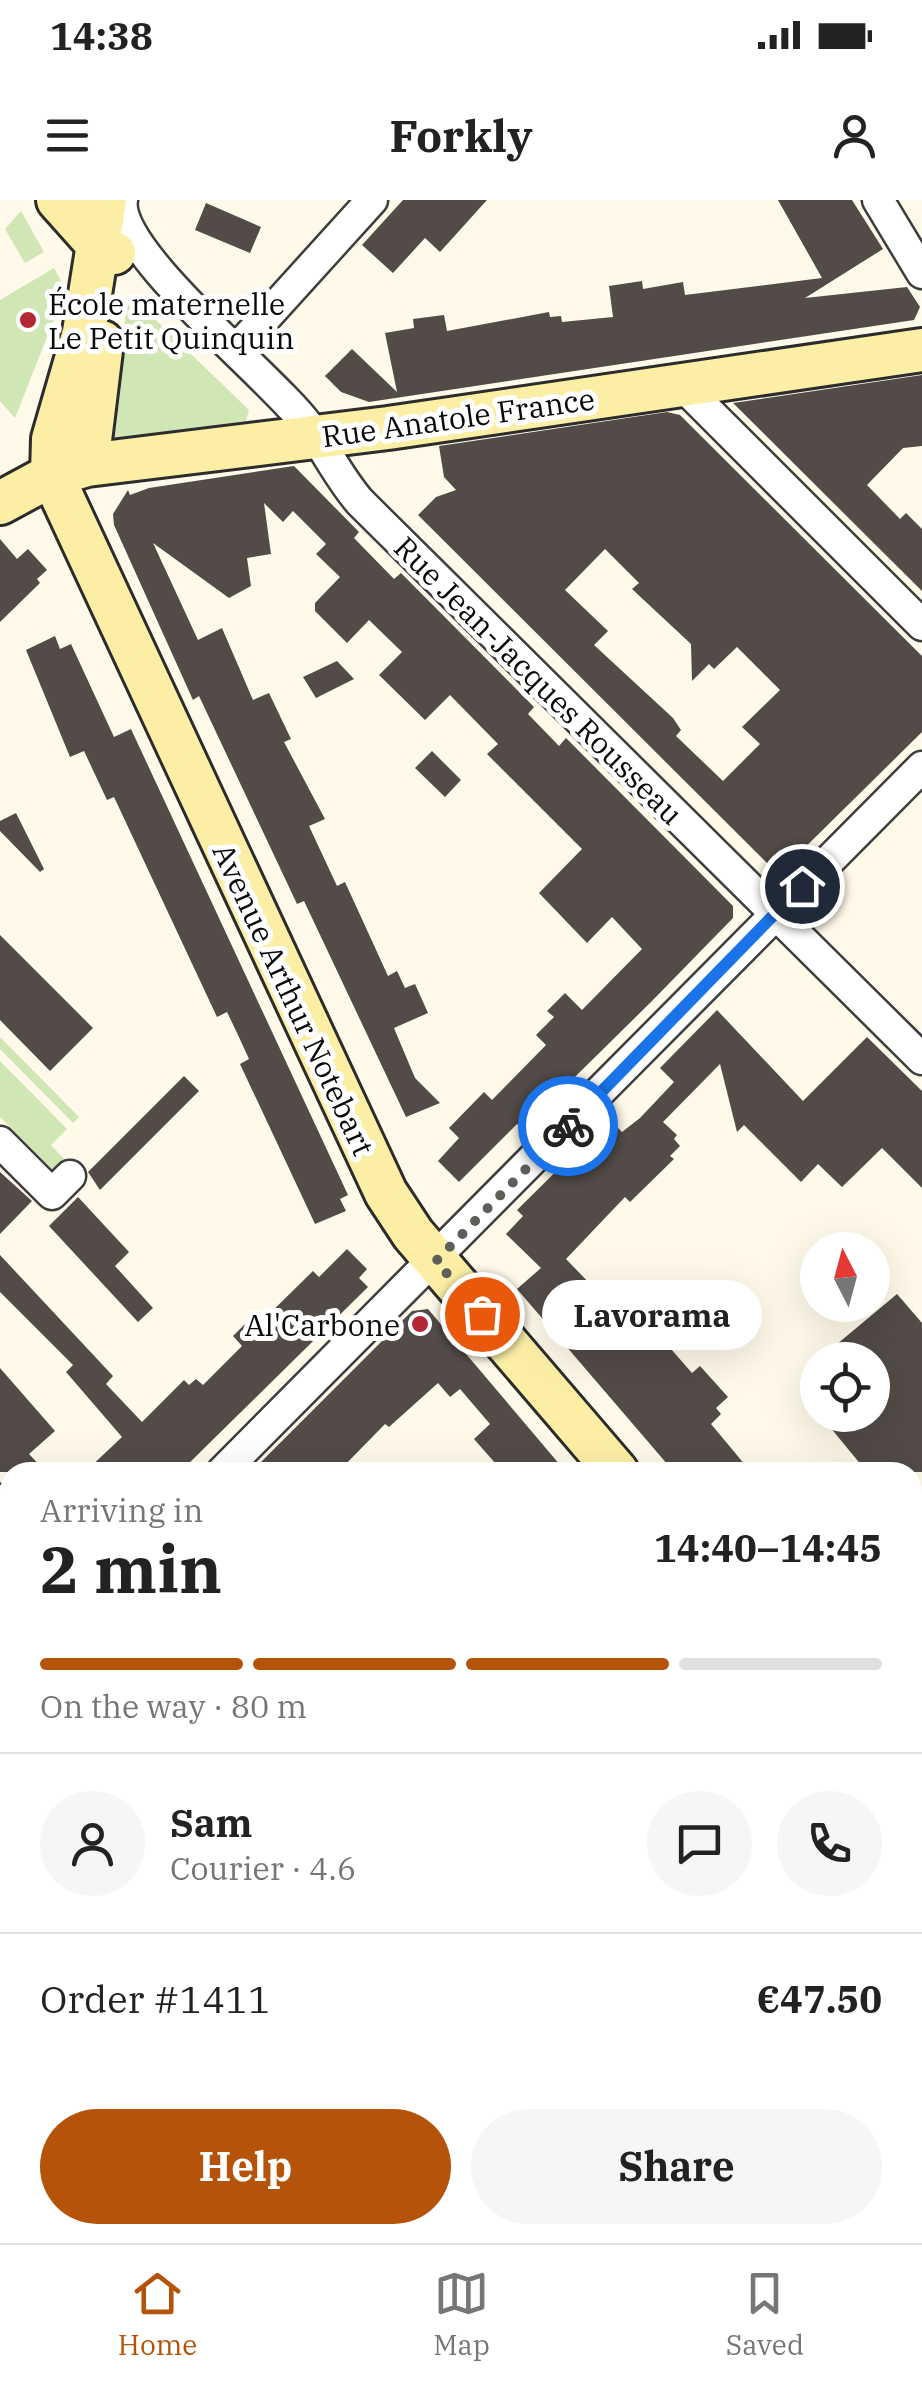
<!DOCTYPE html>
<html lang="en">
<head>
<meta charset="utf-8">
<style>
	:root { --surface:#fff; --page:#f6f6f6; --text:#222; --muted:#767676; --line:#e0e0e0; --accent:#b45309 }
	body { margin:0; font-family:"IBM Plex Serif",serif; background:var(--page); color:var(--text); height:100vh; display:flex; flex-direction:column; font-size:38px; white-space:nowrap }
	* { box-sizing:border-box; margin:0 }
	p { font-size:32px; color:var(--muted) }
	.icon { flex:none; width:55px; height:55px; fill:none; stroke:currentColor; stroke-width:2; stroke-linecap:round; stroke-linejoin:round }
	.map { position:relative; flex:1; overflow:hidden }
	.panel { position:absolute; left:0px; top:1262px; width:922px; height:782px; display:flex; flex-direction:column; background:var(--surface); border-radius:30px 30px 0 0; box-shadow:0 10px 40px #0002 }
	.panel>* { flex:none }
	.needle { width:65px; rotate:354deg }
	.fabs { position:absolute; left:800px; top:1032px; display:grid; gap:20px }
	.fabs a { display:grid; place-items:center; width:90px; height:90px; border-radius:50%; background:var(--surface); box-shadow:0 10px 40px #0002; font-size:50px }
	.pin { position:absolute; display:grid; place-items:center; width:85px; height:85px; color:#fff; margin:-42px; border:5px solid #fff; border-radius:50%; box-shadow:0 2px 10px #0007 }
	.courier { position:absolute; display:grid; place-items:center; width:100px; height:100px; margin:-50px; border:8px solid #1a73e8; border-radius:50%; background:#fff; color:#222; box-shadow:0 2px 12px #0007 }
	.bubble { position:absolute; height:70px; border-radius:35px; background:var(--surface); box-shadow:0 10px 40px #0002; font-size:32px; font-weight:800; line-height:70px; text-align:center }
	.headline em { font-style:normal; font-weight:800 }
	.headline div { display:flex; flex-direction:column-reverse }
	.headline { display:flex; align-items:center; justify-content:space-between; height:170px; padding:0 40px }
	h1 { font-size:65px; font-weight:800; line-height:75px }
	.bar { display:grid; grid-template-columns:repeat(4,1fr); gap:15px 10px; align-content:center; height:120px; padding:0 40px }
	.bar i { height:12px; border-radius:8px; background:var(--line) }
	.bar .active { background:var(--accent) }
	.bar p { grid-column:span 4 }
	.line { display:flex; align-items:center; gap:25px; padding:0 40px; border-top:2px solid var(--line) }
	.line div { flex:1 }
	.round { display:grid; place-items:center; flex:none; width:105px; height:105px; border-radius:52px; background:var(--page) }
	.primary-button { display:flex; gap:20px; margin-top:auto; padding:20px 40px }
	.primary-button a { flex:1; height:115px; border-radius:60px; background:var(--accent); color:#fff; font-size:40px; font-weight:800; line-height:115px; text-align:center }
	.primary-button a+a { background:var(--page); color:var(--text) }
	.status { display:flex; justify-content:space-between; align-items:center; height:70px; padding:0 50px; background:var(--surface); direction:ltr }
	.status svg { height:28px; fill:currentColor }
	header { display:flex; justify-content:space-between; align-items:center; height:130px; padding:0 40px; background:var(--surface); font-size:45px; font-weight:800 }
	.dock { display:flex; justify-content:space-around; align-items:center; height:140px; border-top:2px solid var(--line); background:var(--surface); font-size:28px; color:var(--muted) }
	.dock a { display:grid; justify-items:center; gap:5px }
	.dock .active { color:var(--accent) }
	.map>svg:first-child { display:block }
	.green { fill:#d0e6b4 }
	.pitch { fill:#e1eec5 }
	.building { fill:#524b47; fill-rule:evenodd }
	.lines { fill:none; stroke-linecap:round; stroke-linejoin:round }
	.street-casing { stroke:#3d3d3d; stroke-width:35 }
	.secondary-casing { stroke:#2c2c2c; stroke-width:48 }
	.street { stroke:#fff; stroke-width:30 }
	.secondary { stroke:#fcefa5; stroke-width:42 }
	.done { stroke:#5f5e58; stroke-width:10; stroke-dasharray:0 18 }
	.route { stroke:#1a73e8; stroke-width:12 }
	.poi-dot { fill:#b42835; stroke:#fff; stroke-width:4 }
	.labels { text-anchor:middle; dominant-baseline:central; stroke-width:10; stroke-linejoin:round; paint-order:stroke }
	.poi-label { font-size:30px; fill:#0a0a0a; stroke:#fff; text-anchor:start }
	.street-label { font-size:30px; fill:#0a0a0a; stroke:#fff }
</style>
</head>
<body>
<div class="status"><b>14:38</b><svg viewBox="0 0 49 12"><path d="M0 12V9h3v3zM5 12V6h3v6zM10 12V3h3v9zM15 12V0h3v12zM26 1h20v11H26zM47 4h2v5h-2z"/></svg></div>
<header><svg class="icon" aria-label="menu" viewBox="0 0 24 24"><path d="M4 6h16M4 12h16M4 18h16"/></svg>Forkly<svg class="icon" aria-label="person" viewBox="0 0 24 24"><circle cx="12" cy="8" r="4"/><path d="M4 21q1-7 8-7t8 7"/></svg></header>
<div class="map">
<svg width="922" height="2043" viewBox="0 0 922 2043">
	<rect width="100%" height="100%" fill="#fef9e8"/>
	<path class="green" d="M 21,11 L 44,52 L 25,63 L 5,29 Z
		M 54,68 L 61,81 L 62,99 L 15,218 L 0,201 L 0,100 Z
		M 137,102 L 249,210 L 246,221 L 117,239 L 109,234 L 127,106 Z
		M 0,837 L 79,917 L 73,923 L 0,849 Z
		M 0,861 L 67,929 L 51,945 L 66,961 L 54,971 L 0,917 Z"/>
	<path class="pitch" d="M 913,1963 L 922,1974 L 922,2043 L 43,2043 L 51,2035 L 912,2035 Z"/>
	<path class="building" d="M 403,0 L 487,0 L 440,52 L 425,38 L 393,73 L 362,45 Z
		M 778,0 L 852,0 L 883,49 L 805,98 L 907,87 L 920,107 L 914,120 L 369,202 L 341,192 L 325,176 L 352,149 L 397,192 L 385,133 L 414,128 L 413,119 L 444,115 L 447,131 L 549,112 L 550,117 L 561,116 L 562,122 L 613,117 L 609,86 L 642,81 L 643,89 L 683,82 L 685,95 L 822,78 Z
		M 206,3 L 261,27 L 250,53 L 195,30 Z
		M 922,175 L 922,246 L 903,248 L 867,285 L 900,319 L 906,313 L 922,329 L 922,391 L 733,203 Z
		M 667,212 L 680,215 L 922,456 L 922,532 L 778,674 L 418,315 L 436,297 L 456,290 L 444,277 L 439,246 ZM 605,349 L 639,383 L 632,389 L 691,444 L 692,481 L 709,464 L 714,469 L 737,447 L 780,490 L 742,527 L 760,544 L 723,581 L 676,536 L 681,530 L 673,518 L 594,445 L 608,431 L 565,390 Z
		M 294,266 L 359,332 L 354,338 L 394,379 L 401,373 L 534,507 L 528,514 L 559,546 L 566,538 L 733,706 L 733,718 L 651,802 L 522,929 L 517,924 L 459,982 L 438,961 L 459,938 L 449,928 L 484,892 L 492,900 L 546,845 L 536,835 L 554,817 L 547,811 L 565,793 L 582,810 L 642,749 L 612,717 L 587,743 L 539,693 L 582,649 L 487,554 L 498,544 L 450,495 L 425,520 L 379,475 L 402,452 L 369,420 L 347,443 L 315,411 L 315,403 L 340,377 L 316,354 L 326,344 L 293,311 L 283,322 L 264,303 L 271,354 L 247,358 L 251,386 L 229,398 L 153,343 L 198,440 L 222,428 L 253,500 L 269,493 L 291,539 L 284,542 L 325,619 L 309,626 L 337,686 L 345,682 L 388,776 L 397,771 L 405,788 L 415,784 L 428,813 L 394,828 L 415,878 L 440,903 L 406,917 L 304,701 L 297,704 L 199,496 L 193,500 L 114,325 L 113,314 L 128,290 L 130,295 L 149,288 Z
		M 0,339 L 17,359 L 28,349 L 47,370 L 37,379 L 40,383 L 0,422 Z
		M 55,436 L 60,449 L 71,444 L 114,537 L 131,529 L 348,995 L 340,999 L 346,1011 L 315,1024 L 240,864 L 249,859 L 238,835 L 227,812 L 217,817 L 114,597 L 107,600 L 84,551 L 70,557 L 26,450 Z
		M 337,461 L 354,479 L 316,498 L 303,477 Z
		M 432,551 L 461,580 L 445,597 L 415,568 Z
		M 16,613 L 44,669 L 40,672 L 0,631 L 0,621 Z
		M 0,735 L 93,828 L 50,871 L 0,820 Z
		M 717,810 L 803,901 L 867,837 L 922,891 L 922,988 L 882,948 L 842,987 L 818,964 L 801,982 L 744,925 L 737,932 L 720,864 L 663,922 L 677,935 L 674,939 L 680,946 L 670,956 L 674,959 L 630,1002 L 625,997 L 566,1059 L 595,1089 L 602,1083 L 644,1130 L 650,1125 L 692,1173 L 700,1166 L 728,1197 L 716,1208 L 721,1214 L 711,1224 L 751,1272 L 674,1272 L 517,1089 L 541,1068 L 506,1034 L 523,1016 L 517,1010 L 609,919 L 622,932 L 640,918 L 674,882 L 660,868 Z
		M 184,876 L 199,891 L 100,990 L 88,972 Z
		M 0,972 L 32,1001 L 0,1034 Z
		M 78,997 L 129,1052 L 115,1066 L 153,1108 L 138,1122 L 49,1026 Z
		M 347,1049 L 367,1069 L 359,1078 L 368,1087 L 180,1272 L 85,1272 L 122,1237 L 66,1172 L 73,1165 L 0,1092 L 0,1055 L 113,1176 L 106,1184 L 142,1222 L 184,1180 L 189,1185 L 196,1179 L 203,1185 L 242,1146 L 233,1136 L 251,1118 L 258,1125 L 313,1071 L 319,1077 Z
		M 897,1094 L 922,1123 L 922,1272 L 867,1272 L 820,1215 L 872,1215 L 872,1160 L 818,1160 Z
		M 428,1109 L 566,1272 L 503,1272 L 474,1239 L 490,1224 L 460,1189 L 450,1197 L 438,1183 L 389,1227 L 385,1224 L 338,1272 L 251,1272 L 412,1111 Z
		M 0,1168 L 55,1231 L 29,1254 L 46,1272 L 0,1272 Z"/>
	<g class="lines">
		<g class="street-casing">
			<path id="street" d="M 122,0 C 113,51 274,179 308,226 C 327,251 339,278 360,302 L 922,859
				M 878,0 L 922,73
				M 237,149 L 372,0
				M 683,186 L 922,425
				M 0,942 L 52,994 L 70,976
				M 222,1272 L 922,567
				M 0,1300 L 10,1311
				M 0,1490 L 10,1480
				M 0,1872 L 10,1862"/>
		</g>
		<g class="secondary-casing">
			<path id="secondary" d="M 58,0 L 99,46 L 114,53
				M 105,0 L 84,132 L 53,239 L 52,275 L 386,993 L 413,1034 L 617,1272
				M 87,265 L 102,142
				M 0,303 L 52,275 L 87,265 L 388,228 L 922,150
				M 912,1616 L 922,1627"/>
		</g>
		<use href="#street" class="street"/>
		<use href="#secondary" class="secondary"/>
	</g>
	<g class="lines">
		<path class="done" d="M 482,1114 L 436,1061 L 568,926"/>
		<path class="route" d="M 568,926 L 802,686"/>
	</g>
	<g class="poi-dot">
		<circle cx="28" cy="120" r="10"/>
		<circle cx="420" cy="1124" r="10"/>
	</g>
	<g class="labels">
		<g class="poi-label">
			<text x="48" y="103">École maternelle<tspan x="48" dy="34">Le Petit Quinquin</tspan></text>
			<text x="400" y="1124" text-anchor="end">Al'Carbone</text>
		</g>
		<g class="street-label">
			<text transform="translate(458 217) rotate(-8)">Rue Anatole France</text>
			<text transform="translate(539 480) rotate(45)">Rue Jean-Jacques Rousseau</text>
			<text transform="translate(294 799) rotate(65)">Avenue Arthur Notebart</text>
		</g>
	</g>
</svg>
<div class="fabs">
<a><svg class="needle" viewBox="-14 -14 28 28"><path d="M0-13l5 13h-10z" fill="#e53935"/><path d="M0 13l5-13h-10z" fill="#767676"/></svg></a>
<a><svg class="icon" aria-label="locate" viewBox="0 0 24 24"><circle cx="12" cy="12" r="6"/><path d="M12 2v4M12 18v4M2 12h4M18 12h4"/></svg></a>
</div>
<div class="pin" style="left:482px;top:1114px;background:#ea580c"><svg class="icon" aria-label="bag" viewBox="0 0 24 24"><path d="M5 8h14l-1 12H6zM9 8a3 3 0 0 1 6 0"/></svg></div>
<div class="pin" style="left:802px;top:686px;background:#1f2937"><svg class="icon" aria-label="home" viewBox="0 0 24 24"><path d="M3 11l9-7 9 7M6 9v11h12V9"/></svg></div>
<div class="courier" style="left:568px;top:926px"><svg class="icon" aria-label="bike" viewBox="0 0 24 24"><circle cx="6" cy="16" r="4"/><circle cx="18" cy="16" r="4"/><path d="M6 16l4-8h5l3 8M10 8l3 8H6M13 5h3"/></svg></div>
<div class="bubble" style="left:542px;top:1080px;width:220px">Lavorama</div>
<section class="panel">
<div class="headline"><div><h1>2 min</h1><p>Arriving in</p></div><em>14:40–14:45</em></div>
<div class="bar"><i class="active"></i><i class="active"></i><i class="active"></i><i></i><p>On the way · 80 m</p></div>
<div class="line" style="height:180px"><a class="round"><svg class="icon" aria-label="person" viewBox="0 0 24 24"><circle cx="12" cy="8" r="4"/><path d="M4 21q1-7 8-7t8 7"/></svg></a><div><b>Sam</b><p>Courier · 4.6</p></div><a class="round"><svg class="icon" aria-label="chat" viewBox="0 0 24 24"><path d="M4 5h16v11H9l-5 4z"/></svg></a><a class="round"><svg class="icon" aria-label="phone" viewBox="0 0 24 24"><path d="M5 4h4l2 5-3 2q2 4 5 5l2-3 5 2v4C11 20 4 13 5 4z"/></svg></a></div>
<div class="line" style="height:130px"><div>Order #1411</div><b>€47.50</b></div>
<div class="primary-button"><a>Help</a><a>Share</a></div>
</section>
</div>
<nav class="dock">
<a class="active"><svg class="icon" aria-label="home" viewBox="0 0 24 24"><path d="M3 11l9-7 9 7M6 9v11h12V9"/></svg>Home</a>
<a><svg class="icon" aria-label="map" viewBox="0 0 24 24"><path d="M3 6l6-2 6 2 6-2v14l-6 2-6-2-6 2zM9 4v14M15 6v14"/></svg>Map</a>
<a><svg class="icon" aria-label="saved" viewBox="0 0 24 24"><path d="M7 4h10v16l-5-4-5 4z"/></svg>Saved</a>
</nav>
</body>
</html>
